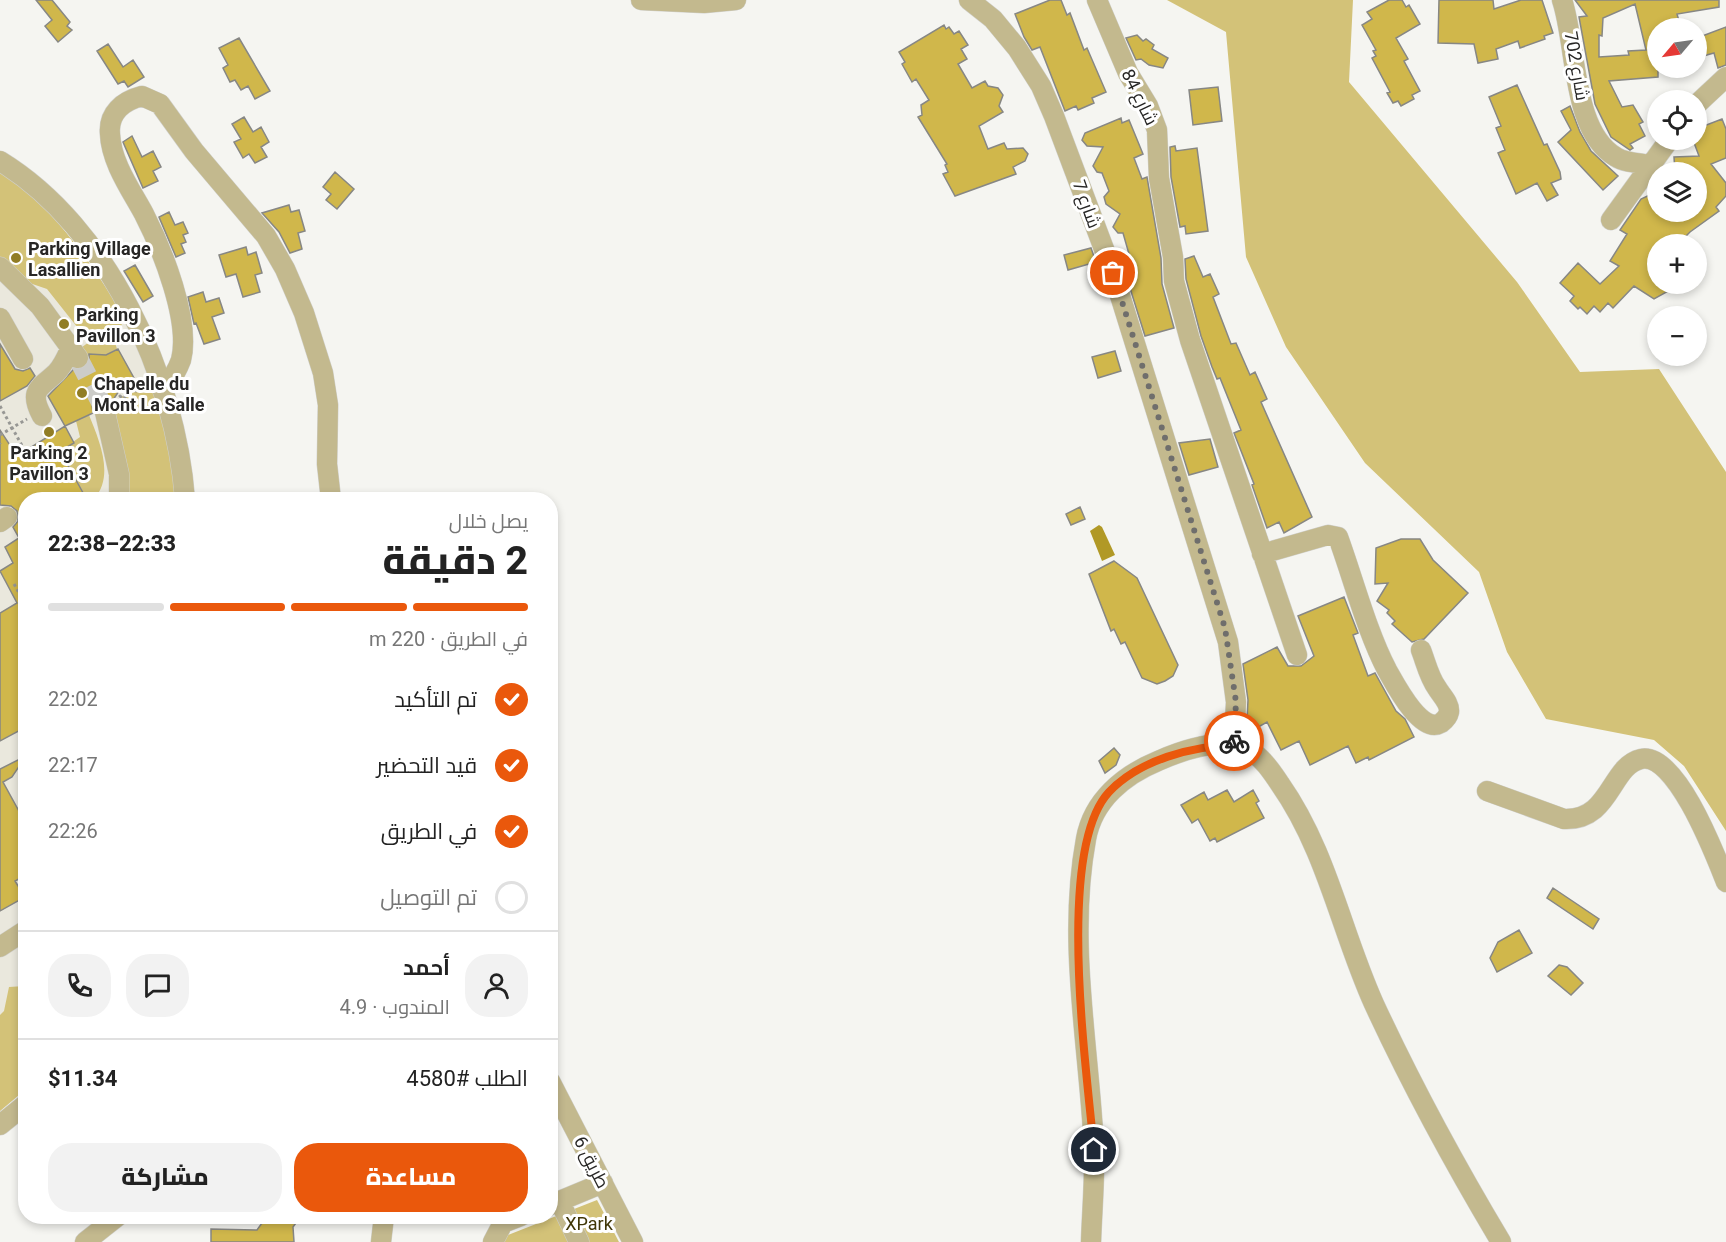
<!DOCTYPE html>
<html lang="ar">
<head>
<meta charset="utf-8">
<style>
	:root { --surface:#fff; --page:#f2f2f2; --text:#222; --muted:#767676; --line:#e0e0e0; --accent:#ea580c }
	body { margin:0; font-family:Roboto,Cairo,sans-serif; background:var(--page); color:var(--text); direction:rtl; height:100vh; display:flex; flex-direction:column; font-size:22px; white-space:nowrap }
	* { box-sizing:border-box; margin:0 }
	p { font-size:20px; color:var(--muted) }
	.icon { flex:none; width:33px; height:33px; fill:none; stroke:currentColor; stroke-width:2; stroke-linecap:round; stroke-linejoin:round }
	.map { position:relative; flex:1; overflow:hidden; direction:ltr }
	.sheet { position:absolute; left:18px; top:492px; width:540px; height:732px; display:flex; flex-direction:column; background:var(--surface); border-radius:24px; box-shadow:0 3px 9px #0003; direction:rtl }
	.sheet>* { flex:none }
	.needle { width:39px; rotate:241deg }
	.controls { position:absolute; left:1647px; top:18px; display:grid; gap:12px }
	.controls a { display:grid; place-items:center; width:60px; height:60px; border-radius:50%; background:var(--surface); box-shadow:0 3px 9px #0003; font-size:30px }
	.pin { position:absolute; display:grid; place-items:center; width:51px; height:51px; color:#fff; margin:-26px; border:3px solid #fff; border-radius:50%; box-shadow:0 2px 6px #0007 }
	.courier { position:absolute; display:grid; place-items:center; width:60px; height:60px; margin:-30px; border:4px solid #ea580c; border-radius:50%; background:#fff; color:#222; box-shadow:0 2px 8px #0007 }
	.overview em { font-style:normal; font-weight:800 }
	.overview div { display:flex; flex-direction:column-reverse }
	.overview { display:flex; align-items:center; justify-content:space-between; height:102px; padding:0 30px }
	h1 { font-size:39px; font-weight:800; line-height:45px }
	.bar { display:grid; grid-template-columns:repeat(4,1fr); gap:9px 6px; align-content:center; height:72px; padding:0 30px }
	.bar i { height:8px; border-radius:4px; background:var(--line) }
	.bar .current { background:var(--accent) }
	.bar p { grid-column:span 4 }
	.line { display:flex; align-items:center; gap:15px; padding:0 30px; border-top:2px solid var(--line) }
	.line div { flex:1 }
	.round { display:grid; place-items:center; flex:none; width:63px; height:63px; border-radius:24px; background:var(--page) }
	ol { padding:0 30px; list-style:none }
	li { display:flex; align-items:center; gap:18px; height:66px }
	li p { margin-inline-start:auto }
	li .icon { padding:6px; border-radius:50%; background:var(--accent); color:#fff; stroke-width:4 }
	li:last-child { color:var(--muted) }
	li i { width:33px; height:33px; border:3px solid var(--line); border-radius:50% }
	.button { display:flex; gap:12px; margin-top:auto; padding:12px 30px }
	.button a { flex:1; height:69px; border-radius:24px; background:var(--accent); color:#fff; font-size:24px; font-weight:800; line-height:69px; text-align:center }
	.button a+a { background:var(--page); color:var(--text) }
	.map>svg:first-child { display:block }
	.built { fill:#eae8dd }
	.green { fill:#d3c278 }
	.water { fill:#b19926 }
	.building { fill:#d0b74b; stroke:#878784; stroke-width:1.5; fill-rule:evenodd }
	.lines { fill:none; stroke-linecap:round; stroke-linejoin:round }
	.minor-tunnel { stroke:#ccccc8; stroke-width:20; stroke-dasharray:20 10; stroke-linecap:butt }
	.minor-casing { stroke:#d0d0cc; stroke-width:21 }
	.path { stroke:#979794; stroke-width:3; stroke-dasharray:3 3; stroke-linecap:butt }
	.minor { stroke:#c3b98e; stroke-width:20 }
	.done { stroke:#6f6e6c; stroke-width:6; stroke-dasharray:0 10.8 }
	.route { stroke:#ea580c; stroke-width:8 }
	.poi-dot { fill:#917d24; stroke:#fff; stroke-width:2 }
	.labels { text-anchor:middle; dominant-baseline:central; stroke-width:6; stroke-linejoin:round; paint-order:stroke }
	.street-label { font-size:18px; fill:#272625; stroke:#fff }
	.poi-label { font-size:18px; font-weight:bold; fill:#272625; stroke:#fff; text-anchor:start }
	.park-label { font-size:18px; fill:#403607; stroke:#fff }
</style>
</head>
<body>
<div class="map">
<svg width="1726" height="1242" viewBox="0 0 1726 1242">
	<rect width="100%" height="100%" fill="#f5f5f1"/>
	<path class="built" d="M 0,168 L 81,251 L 132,331 L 161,403 L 178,500 L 26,500 L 26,1090 L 0,1111 Z"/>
	<path class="green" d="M 1167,0 L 1353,0 L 1349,82 L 1517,282 L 1580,372 L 1659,369 L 1726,472 L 1726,831 L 1684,766 L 1654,740 L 1546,719 L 1507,652 L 1479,572 L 1365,463 L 1286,347 L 1246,257 L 1226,32 Z
		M 0,168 C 52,207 93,263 125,319 L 116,334 L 112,333 L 117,349 L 106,355 L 78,358 L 74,353 L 89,342 L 47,289 L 12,277 L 0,268 Z
		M 151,383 L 161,403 L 178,499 L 124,499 L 106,414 L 114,404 L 130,407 L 120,396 L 132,398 L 123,389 L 148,393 Z
		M 89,415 C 99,440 115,476 94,499 L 87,499 L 60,451 L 80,437 L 76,421 Z
		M 25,986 L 25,1090 L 0,1111 L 0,1015 L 4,1011 L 9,987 Z
		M 597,1200 L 619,1242 L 490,1242 Z"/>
	<path class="water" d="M 1099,525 L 1102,527 L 1115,555 L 1102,561 L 1090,531 Z"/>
	<path class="building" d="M 36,0 L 52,0 L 70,22 L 67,26 L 72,30 L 58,42 L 45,26 L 52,20 Z
		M 1050,0 L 1061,0 L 1067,15 L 1070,13 L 1084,50 L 1087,48 L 1106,92 L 1092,98 L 1094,103 L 1078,110 L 1076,106 L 1065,111 L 1040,47 L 1032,50 L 1024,37 L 1015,14 Z
		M 1389,0 L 1402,0 L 1406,7 L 1409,5 L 1420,24 L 1396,38 L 1408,59 L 1404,61 L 1420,91 L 1412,95 L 1414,99 L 1401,106 L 1398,101 L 1393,103 L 1387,93 L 1390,92 L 1372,58 L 1376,56 L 1373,51 L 1376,50 L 1362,25 L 1372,19 L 1367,12 Z
		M 1439,0 L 1493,0 L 1494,9 L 1521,0 L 1542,0 L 1553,33 L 1544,36 L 1545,39 L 1520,48 L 1518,41 L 1496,49 L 1498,59 L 1478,63 L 1474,44 L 1438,43 Z
		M 1575,0 L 1719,0 L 1719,7 L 1677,14 L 1679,21 L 1670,23 L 1671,28 L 1658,28 L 1658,77 L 1609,81 L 1622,107 L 1633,105 L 1643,122 L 1639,124 L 1645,136 L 1630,144 L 1633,148 L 1630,150 L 1611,137 L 1595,104 L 1579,17 L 1587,16 ZM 1635,4 L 1646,50 L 1628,51 L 1629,55 L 1599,57 L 1599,35 L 1602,36 L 1603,18 Z
		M 944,25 L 946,29 L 949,27 L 954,34 L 959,31 L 968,45 L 961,49 L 967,59 L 958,64 L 972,88 L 985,81 L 988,86 L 998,88 L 1003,95 L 999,106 L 1003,112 L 979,126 L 988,149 L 1004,143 L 1007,149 L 1023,148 L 1028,154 L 1025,161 L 1013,167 L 1016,174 L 955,196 L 943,174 L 948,172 L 945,165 L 947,164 L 918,117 L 922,115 L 921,105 L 929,100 L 916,79 L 912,82 L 902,64 L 905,62 L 899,52 Z
		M 1726,27 L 1726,65 L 1718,68 L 1714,53 L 1703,56 L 1697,38 Z
		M 1137,35 L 1143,41 L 1146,39 L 1154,45 L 1152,49 L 1168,58 L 1163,68 L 1149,65 L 1141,59 L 1136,60 L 1126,38 Z
		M 239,38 L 270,91 L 255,99 L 248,86 L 241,90 L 235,80 L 230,82 L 223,68 L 228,65 L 219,48 Z
		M 108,44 L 123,67 L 133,60 L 144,77 L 128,87 L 124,81 L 118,84 L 97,51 Z
		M 1517,85 L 1544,145 L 1547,144 L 1560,172 L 1561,179 L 1551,183 L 1558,195 L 1547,201 L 1537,183 L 1516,194 L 1498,153 L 1505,150 L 1496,128 L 1501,126 L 1489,97 Z
		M 1218,87 L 1222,121 L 1193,125 L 1189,90 Z
		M 1570,106 L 1580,132 L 1591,151 L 1618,176 L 1603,190 L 1558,142 L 1571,130 L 1561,111 Z
		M 244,117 L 253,132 L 261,127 L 269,142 L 261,147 L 267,157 L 255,163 L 249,154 L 243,158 L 234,142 L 241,139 L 232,124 Z
		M 1121,118 L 1122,123 L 1129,120 L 1143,154 L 1134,158 L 1142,179 L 1147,177 L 1161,258 L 1162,284 L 1174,328 L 1145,336 L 1120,256 L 1129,254 L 1123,233 L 1118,233 L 1113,227 L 1120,214 L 1106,204 L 1104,197 L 1109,191 L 1102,173 L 1097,172 L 1093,166 L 1103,147 L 1087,146 L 1082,140 L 1085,133 Z
		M 1722,119 L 1726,129 L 1726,158 L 1711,164 L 1726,183 L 1726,196 L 1716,207 L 1719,211 L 1690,232 L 1678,244 L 1658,244 L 1658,284 L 1681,284 L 1654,299 L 1634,286 L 1613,308 L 1608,303 L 1600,312 L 1594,306 L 1587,314 L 1580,307 L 1578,309 L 1570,301 L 1574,296 L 1560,283 L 1578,263 L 1600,284 L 1619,266 L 1610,261 L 1627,234 L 1620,230 L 1641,199 L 1658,191 L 1658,212 L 1696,212 L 1696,171 L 1675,172 L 1674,157 L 1699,156 L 1693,140 L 1696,140 L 1696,129 Z
		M 132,136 L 142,157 L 153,151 L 161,167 L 153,171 L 158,181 L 143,188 L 123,142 Z
		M 1175,146 L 1176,151 L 1197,148 L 1208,231 L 1186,234 L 1185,226 L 1180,227 L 1171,177 L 1170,147 Z
		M 335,172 L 354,189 L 337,209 L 326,200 L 331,194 L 323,187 Z
		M 289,205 L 291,212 L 299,210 L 305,231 L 298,233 L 302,249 L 290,253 L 279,232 L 262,213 Z
		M 169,212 L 175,225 L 183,222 L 188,233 L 183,235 L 186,242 L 181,244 L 185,253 L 176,257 L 159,217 Z
		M 246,247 L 248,255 L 256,252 L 262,273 L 255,275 L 260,292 L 243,297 L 236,274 L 226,277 L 219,255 Z
		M 1091,248 L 1096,262 L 1068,270 L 1064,255 Z
		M 1194,256 L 1203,277 L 1210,274 L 1219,294 L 1213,297 L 1231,344 L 1236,343 L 1250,375 L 1255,372 L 1267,399 L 1261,402 L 1312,517 L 1284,533 L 1279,522 L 1267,528 L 1252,485 L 1254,484 L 1234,433 L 1241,430 L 1220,378 L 1217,379 L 1212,367 L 1201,336 L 1186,279 L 1185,259 Z
		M 135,265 L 153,296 L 143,302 L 124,271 Z
		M 203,292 L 206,302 L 219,298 L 224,313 L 212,317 L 220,339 L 204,344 L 196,323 L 194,324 L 188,297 Z
		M 0,344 L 15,369 L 23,371 L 30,368 L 35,376 L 27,386 L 0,401 Z
		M 118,349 L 134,378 L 123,385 L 113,400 L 107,396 L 96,399 L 92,405 L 93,413 L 65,426 L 48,396 L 74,369 L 86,367 L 89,362 L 89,354 L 106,355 Z
		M 1115,351 L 1121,371 L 1098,378 L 1092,357 Z
		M 65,426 L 74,443 L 60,451 L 87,500 L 26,500 L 26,727 L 0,741 L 0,613 L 17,603 L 0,571 L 13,563 L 5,547 L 19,538 L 13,527 L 18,521 L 17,511 L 11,506 L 0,505 L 0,430 L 17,456 Z
		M 1210,439 L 1218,467 L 1189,475 L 1179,443 Z
		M 1080,507 L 1085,519 L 1071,525 L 1066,514 Z
		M 1401,539 L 1420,539 L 1433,560 L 1468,593 L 1424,639 L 1412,642 L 1392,624 L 1395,621 L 1387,613 L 1389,610 L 1377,601 L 1388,583 L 1375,584 L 1376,548 Z
		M 1114,561 L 1137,578 L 1178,665 L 1173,676 L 1165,681 L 1157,684 L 1142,678 L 1125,642 L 1121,644 L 1114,629 L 1111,631 L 1089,574 Z
		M 1344,597 L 1358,633 L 1353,635 L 1368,676 L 1375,673 L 1396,711 L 1405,719 L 1414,737 L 1369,760 L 1368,757 L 1356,763 L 1348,746 L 1310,765 L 1299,741 L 1281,750 L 1267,722 L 1253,730 L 1247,720 L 1248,700 L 1243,664 L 1277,647 L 1288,666 L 1301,666 L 1314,656 L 1298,616 Z
		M 1114,748 L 1120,755 L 1116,765 L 1105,773 L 1099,761 Z
		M 26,756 L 12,777 L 3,782 L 26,824 L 26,875 L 15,881 L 25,897 L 0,911 L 0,769 Z
		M 1227,790 L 1234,802 L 1253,790 L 1259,801 L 1256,803 L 1264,818 L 1217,842 L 1215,838 L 1210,841 L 1198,819 L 1192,823 L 1181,805 L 1204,792 L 1208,800 Z
		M 1553,888 L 1599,919 L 1593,929 L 1547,898 Z
		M 1519,930 L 1532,953 L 1497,972 L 1490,958 L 1498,942 Z
		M 1559,965 L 1567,967 L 1583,983 L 1571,995 L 1548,976 Z
		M 267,1216 L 301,1216 L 293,1227 L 294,1242 L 211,1242 L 211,1229 L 257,1230 Z"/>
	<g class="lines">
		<path class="minor-tunnel" d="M 78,358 L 104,408"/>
		<g class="minor-casing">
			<path id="minor" d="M 641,0 L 704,3 L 736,0
				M 969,0 L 993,19 L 1017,48 L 1041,86 L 1054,116 L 1113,273 L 1228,642 L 1236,702 L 1234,745
				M 1097,0 L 1128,73 L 1148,106 L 1157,130 L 1159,178 L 1173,257 L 1174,281 L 1190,340 L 1297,655
				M 1562,0 C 1577,44 1571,131 1616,157 C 1625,163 1640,163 1651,165
				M 1696,105 L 1726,77
				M 0,161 C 108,227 176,376 185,500
				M 1611,220 L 1669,140
				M 0,267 L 40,306 L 78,358
				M 0,318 L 23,359
				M 163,392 C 170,382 177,371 181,360 C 191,321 162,249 144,214 C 131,190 111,162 110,134 C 108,113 123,101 142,96 L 160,104 L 194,151 L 266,236 L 285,269 L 304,313 L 323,373 L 328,405 L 327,464 L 331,500
				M 104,408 L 119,474 L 119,500
				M 42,416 C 28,390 40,388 56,373 C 63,366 67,356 71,347
				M 0,522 L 7,517
				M 1262,554 L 1328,535 L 1338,537 C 1353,578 1367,632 1387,670 C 1395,684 1421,735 1441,723 C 1445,720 1448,717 1449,712 C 1450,703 1441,695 1437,688 C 1429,677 1426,663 1421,650
				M 1487,791 L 1564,819 C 1611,821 1610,766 1641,759 C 1676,751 1716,857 1726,882
				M 0,947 L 26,930
				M 550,1081 L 633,1242
				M 0,1125 L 26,1104
				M 560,1202 L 579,1242
				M 550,1205 L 603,1183
				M 85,1242 L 118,1216
				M 381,1242 L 384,1216
				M 493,1242 L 503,1223 L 521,1216
				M 1091,1242 C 1092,1211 1095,1179 1094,1148 C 1089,1045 1067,942 1086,839 C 1093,800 1124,775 1158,761 C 1183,750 1223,736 1249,750 C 1262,757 1272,772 1280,784 C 1327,851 1341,931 1374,1004 C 1412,1086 1455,1165 1501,1242"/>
		</g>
		<path class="path" d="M 0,406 L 25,451
			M 121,406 L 131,408 L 120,396 L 133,399 L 123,389 L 137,391
			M 0,435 L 27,419
			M 0,443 L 0,444
			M 96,498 L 97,500
			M 14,584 L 23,600"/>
		<use href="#minor" class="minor"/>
	</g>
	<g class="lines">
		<path class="done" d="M 1113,273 L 1225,628 L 1236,702 L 1234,741"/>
		<path class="route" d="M 1094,1150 C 1087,1071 1055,850 1109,792 C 1139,760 1192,746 1234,745 L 1234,741"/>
	</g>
	<g class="poi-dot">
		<circle cx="16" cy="258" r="6"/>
		<circle cx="64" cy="324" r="6"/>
		<circle cx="82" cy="393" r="6"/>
		<circle cx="49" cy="432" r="6"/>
	</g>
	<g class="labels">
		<g class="street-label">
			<text transform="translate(1577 66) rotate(80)">شارع 702</text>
			<text transform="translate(1140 97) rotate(64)">شارع 84</text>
			<text transform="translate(1087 204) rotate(70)">شارع 7</text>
			<text transform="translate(592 1162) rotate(63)">طريق 6</text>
		</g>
		<g class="poi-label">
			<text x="28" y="248">Parking Village<tspan x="28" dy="21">Lasallien</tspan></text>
			<text x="76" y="314">Parking<tspan x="76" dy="21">Pavillon 3</tspan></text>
			<text x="94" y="383">Chapelle du<tspan x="94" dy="21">Mont La Salle</tspan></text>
			<text x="49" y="452" text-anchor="middle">Parking 2<tspan x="49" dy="21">Pavillon 3</tspan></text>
		</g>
		<g class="park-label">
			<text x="589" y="1223">XPark</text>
		</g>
	</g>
</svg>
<div class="controls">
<a><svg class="needle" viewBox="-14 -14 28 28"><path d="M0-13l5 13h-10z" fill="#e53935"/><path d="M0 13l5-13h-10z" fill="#767676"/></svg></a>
<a><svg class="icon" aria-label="locate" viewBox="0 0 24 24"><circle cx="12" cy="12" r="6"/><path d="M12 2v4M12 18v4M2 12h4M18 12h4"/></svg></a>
<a><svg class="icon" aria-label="layers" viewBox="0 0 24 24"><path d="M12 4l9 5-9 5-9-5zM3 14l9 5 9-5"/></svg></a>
<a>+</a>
<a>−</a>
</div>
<div class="pin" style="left:1113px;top:273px;background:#ea580c"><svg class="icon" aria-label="bag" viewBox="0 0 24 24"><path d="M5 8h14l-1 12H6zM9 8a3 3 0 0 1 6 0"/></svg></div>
<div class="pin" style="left:1094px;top:1150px;background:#1f2937"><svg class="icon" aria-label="home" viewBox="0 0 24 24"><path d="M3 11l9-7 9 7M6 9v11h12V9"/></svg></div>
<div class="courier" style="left:1234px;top:741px"><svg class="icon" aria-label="bike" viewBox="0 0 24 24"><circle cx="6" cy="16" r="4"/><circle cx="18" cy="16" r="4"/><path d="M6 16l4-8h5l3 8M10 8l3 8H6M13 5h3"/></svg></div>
<section class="sheet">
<div class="overview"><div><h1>2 دقيقة</h1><p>يصل خلال</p></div><em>22:33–22:38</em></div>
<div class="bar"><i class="current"></i><i class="current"></i><i class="current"></i><i></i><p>في الطريق · 220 m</p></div>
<ol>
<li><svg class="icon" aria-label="check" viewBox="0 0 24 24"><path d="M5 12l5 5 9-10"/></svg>تم التأكيد<p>22:02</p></li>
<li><svg class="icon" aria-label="check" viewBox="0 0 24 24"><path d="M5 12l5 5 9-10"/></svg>قيد التحضير<p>22:17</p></li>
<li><svg class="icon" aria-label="check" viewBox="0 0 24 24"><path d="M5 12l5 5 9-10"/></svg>في الطريق<p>22:26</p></li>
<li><i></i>تم التوصيل</li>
</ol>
<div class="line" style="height:108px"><a class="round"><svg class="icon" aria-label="person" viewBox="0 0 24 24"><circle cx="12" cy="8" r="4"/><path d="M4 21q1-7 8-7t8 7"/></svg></a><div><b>أحمد</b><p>المندوب · 4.9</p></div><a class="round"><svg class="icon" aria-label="chat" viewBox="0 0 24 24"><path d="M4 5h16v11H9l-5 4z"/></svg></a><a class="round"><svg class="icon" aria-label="phone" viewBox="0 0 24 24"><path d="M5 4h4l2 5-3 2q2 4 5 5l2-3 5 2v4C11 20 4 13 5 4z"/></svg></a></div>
<div class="line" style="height:78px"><div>الطلب #4580</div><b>$11.34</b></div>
<div class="button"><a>مساعدة</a><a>مشاركة</a></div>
</section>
</div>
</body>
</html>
